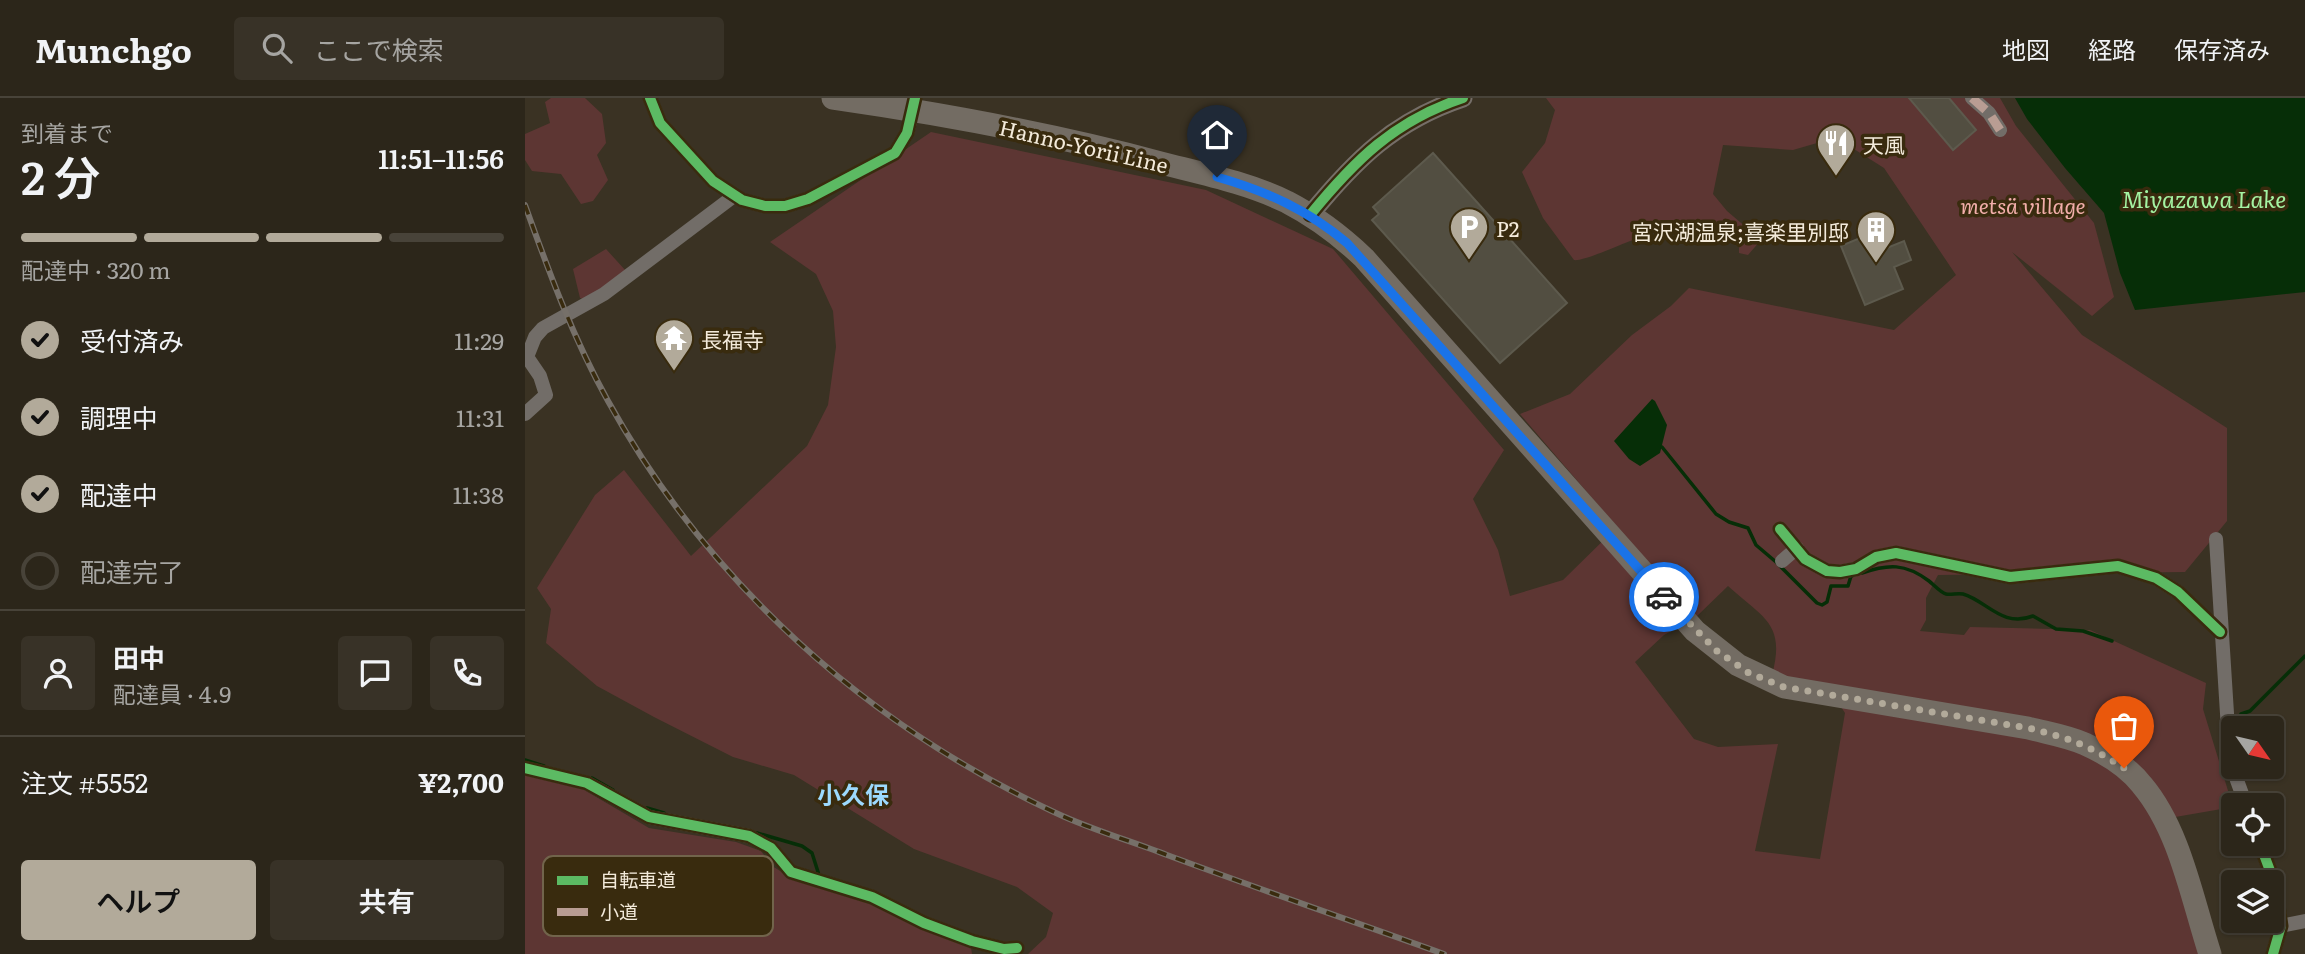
<!DOCTYPE html>
<html lang="ja">
<head>
<meta charset="utf-8">
<style>
	:root { --surface:#2c261a; --page:#383227; --text:#f1f3f6; --muted:#a6a5a2; --line:#484339; --accent:#b2aa9a }
	body { margin:0; font-family:Literata,"Noto Sans JP",serif; background:var(--page); color:var(--text); height:100vh; display:flex; flex-direction:column; font-size:26px; white-space:nowrap }
	* { box-sizing:border-box; margin:0 }
	p { font-size:23px; color:var(--muted) }
	.icon { flex:none; width:38px; height:38px; fill:none; stroke:currentColor; stroke-width:2; stroke-linecap:round; stroke-linejoin:round }
	.map { position:relative; flex:1; overflow:hidden }
	.panel { display:flex; flex-direction:column; background:var(--surface); width:525px }
	.panel>* { flex:none }
	.needle { width:46px; rotate:124deg }
	.tools { position:absolute; left:1696px; top:618px; display:grid; gap:14px }
	.tools a { display:grid; place-items:center; width:63px; height:63px; border-radius:7px; background:var(--surface); box-shadow:0 2px 5px #0004,0 0 0 2px var(--line); font-size:35px }
	.pin { position:absolute; display:grid; place-items:center; width:60px; height:60px; color:#fff; margin:-72px -30px; border-radius:50% 50% 50% 0; rotate:-45deg; box-shadow:0 0 7px #0007 }
	.pin .icon { rotate:45deg }
	.courier { position:absolute; display:grid; place-items:center; width:70px; height:70px; margin:-35px; border:5px solid #1a73e8; border-radius:50%; background:#fff; color:#222; box-shadow:0 2px 9px #0007 }
	.overview em { font-style:normal; font-weight:600 }
	.overview div { display:flex; flex-direction:column-reverse }
	.overview { display:flex; align-items:center; justify-content:space-between; height:119px; padding:0 21px }
	h1 { font-size:46px; font-weight:600; line-height:52px }
	.bar { display:grid; grid-template-columns:repeat(4,1fr); gap:10px 7px; align-content:center; height:84px; padding:0 21px }
	.bar i { height:9px; border-radius:5px; background:var(--line) }
	.bar .on { background:var(--accent) }
	.bar p { grid-column:span 4 }
	.line { display:flex; align-items:center; gap:18px; padding:0 21px; border-top:2px solid var(--line) }
	.line div { flex:1 }
	.round { display:grid; place-items:center; flex:none; width:74px; height:74px; border-radius:7px; background:var(--page) }
	ol { padding:0 21px; list-style:none }
	li { display:flex; align-items:center; gap:21px; height:77px }
	li p { margin-inline-start:auto }
	li .icon { padding:7px; border-radius:50%; background:var(--accent); color:#111; stroke-width:4 }
	li:last-child { color:var(--muted) }
	li i { width:38px; height:38px; border:4px solid var(--line); border-radius:50% }
	.primary-button { display:flex; gap:14px; margin-top:auto; padding:14px 21px }
	.primary-button a { flex:1; height:80px; border-radius:7px; background:var(--accent); color:#111; font-size:28px; font-weight:600; line-height:80px; text-align:center }
	.primary-button a+a { background:var(--page); color:var(--text) }
	header { display:flex; align-items:center; gap:42px; box-sizing:border-box; height:98px; padding:0 35px; background:var(--surface); border-bottom:2px solid var(--line) }
	header strong { font-size:33px }
	nav { display:flex; gap:38px; margin-inline-start:auto; font-size:24px }
	.search { width:490px; height:63px; background:var(--page); display:flex; align-items:center; gap:18px; box-sizing:border-box; padding:0 24px; border-radius:7px; color:var(--muted); font-size:26px }
	main { display:flex; flex:1; min-height:0 }
	.map>svg:first-child { display:block }
	.green { fill:#5d3633; fill-rule:evenodd }
	.water { fill:#062e07 }
	.lines { fill:none; stroke-linecap:round; stroke-linejoin:round }
	.stream { stroke:#062e07; stroke-width:3.5 }
	.building { fill:#524e41; stroke:#5d5a4d; stroke-width:2 }
	.street { stroke:#726d68; stroke-width:14 }
	.secondary { stroke:#756e68; stroke-width:19 }
	.primary { stroke:#736c63; stroke-width:23 }
	.rail-casing { stroke:#767069; stroke-width:6 }
	.rail { stroke:#392b0e; stroke-width:3.5; stroke-dasharray:10; stroke-linecap:butt }
	.quiet { stroke:#b99d93; stroke-width:9; stroke-dasharray:18 9; stroke-linecap:butt }
	.cycleway-casing { stroke:#392b0e; stroke-width:15 }
	.cycleway { stroke:#5cba63; stroke-width:10 }
	.done { stroke:#b2aa9a; stroke-width:7; stroke-dasharray:0 12.6 }
	.route { stroke:#1a73e8; stroke-width:9 }
	.labels { text-anchor:middle; dominant-baseline:central; stroke-width:7; stroke-linejoin:round; paint-order:stroke }
	.poi-label { font-size:21px; fill:#f3eada; stroke:#392b0e; text-anchor:start }
	.street-label { font-size:21px; fill:#f3eada; stroke:#392b0e }
	.park-label { font-size:21px; font-style:italic; fill:#f2aeaa; stroke:#392b0e }
	.water-label { font-size:23px; font-style:italic; fill:#a4f3a2; stroke:#392b0e }
	.quarter-label { font-size:24px; font-weight:bold; fill:#9cdafe; stroke:#392b0e }
	.key { fill:#392b0e; stroke:#71644b; stroke-width:2 }
	.key-label { font-size:19px; fill:#f3eada }
</style>
</head>
<body>
<header>
<strong>Munchgo</strong>
<div class="search"><svg class="icon" aria-label="search" viewBox="0 0 24 24"><circle cx="10" cy="10" r="6"/><path d="M15 15l6 6"/></svg>ここで検索</div>
<nav><a>地図</a><a>経路</a><a>保存済み</a></nav>
</header>
<main>
<section class="panel">
<div class="overview"><div><h1>2 分</h1><p>到着まで</p></div><em>11:51–11:56</em></div>
<div class="bar"><i class="on"></i><i class="on"></i><i class="on"></i><i></i><p>配達中 · 320 m</p></div>
<ol>
<li><svg class="icon" aria-label="check" viewBox="0 0 24 24"><path d="M5 12l5 5 9-10"/></svg>受付済み<p>11:29</p></li>
<li><svg class="icon" aria-label="check" viewBox="0 0 24 24"><path d="M5 12l5 5 9-10"/></svg>調理中<p>11:31</p></li>
<li><svg class="icon" aria-label="check" viewBox="0 0 24 24"><path d="M5 12l5 5 9-10"/></svg>配達中<p>11:38</p></li>
<li><i></i>配達完了</li>
</ol>
<div class="line" style="height:126px"><a class="round"><svg class="icon" aria-label="person" viewBox="0 0 24 24"><circle cx="12" cy="8" r="4"/><path d="M4 21q1-7 8-7t8 7"/></svg></a><div><b>田中</b><p>配達員 · 4.9</p></div><a class="round"><svg class="icon" aria-label="chat" viewBox="0 0 24 24"><path d="M4 5h16v11H9l-5 4z"/></svg></a><a class="round"><svg class="icon" aria-label="phone" viewBox="0 0 24 24"><path d="M5 4h4l2 5-3 2q2 4 5 5l2-3 5 2v4C11 20 4 13 5 4z"/></svg></a></div>
<div class="line" style="height:91px"><div>注文 #5552</div><b>¥2,700</b></div>
<div class="primary-button"><a>ヘルプ</a><a>共有</a></div>
</section>
<div class="map">
<svg width="1780" height="856" viewBox="0 0 1780 856">
	<rect width="100%" height="100%" fill="#3a3223"/>
	<path class="green" d="M 26,0 L 60,0 L 77,16 L 81,45 L 72,57 L 83,82 L 68,103 L 56,106 L 36,76 L 7,73 L 0,62 L 0,36 L 25,25 L 20,4 Z
		M 1021,0 L 1475,0 L 1491,28 L 1569,125 L 1589,199 L 1567,218 L 1487,154 L 1557,237 L 1702,330 L 1702,423 L 1660,474 L 1413,477 L 1401,500 L 1401,522 L 1395,533 L 1439,537 L 1445,529 L 1565,532 L 1681,585 L 1678,611 L 1708,709 L 1633,722 L 1675,856 L 503,856 L 521,839 L 528,815 L 492,789 L 389,751 L 269,677 L 208,659 L 129,619 L 72,588 L 21,545 L 26,511 L 12,490 L 70,397 L 99,372 L 166,458 L 282,348 L 303,307 L 311,249 L 308,213 L 291,176 L 245,144 L 406,34 L 681,92 L 808,151 L 979,352 L 948,401 L 973,452 L 985,498 L 1038,482 L 1092,429 L 995,316 L 1045,296 L 1107,237 L 1146,208 L 1164,190 L 1369,232 L 1431,177 L 1359,70 L 1321,46 L 1292,45 L 1268,52 L 1198,47 L 1188,96 L 1202,113 L 1236,142 L 1223,157 L 1214,155 L 1214,140 L 1167,125 L 1112,125 L 1111,141 C 1098,145 1058,164 1049,162 L 1018,120 L 997,74 L 1020,45 L 1030,12 ZM 1203,488 C 1238,520 1261,525 1247,577 L 1303,589 L 1320,615 L 1295,761 L 1230,753 L 1253,646 L 1193,649 L 1169,641 L 1110,564 L 1139,537 L 1171,519 Z
		M 81,151 L 101,173 L 61,202 L 55,200 L 48,171 Z
		M 0,676 L 56,690 L 124,730 L 211,744 L 236,753 L 247,768 L 270,782 L 444,836 L 447,856 L 0,856 Z"/>
	<path class="water" d="M 1490,0 L 1780,0 L 1780,194 L 1610,212 L 1595,175 L 1579,115 L 1540,70 L 1502,21 Z
		M 1127,301 L 1130,303 L 1142,327 L 1135,355 L 1115,368 L 1104,361 L 1089,343 Z"/>
	<g class="lines">
		<path class="stream" d="M 1137,349 L 1191,416 L 1204,424 L 1223,430 L 1231,447 L 1251,464 L 1292,505 L 1297,507 L 1302,504 L 1306,488 L 1323,488 L 1326,478 L 1329,477
			M 1337,475 C 1363,466 1380,465 1404,483 C 1408,486 1416,495 1421,496 C 1426,497 1432,495 1438,496 C 1462,503 1477,530 1508,518 L 1531,531 L 1558,533 L 1587,543
			M 1716,616 L 1725,613 L 1780,558
			M 0,662 L 19,668
			M 67,680 L 88,692
			M 122,710 L 139,715
			M 232,735 L 277,748 L 287,755 L 294,777"/>
	</g>
	<path class="building" d="M 1384,0 L 1424,0 L 1451,32 L 1428,52 Z
		M 908,55 L 1042,205 L 975,265 L 847,122 L 854,116 L 848,109 Z
		M 1354,132 L 1362,150 L 1379,143 L 1386,162 L 1369,169 L 1378,191 L 1340,207 L 1316,148 Z"/>
	<g class="lines">
		<path class="street" d="M 125,0 L 135,25 L 188,83 L 217,102 L 240,108 L 260,108 L 283,101 L 370,55 L 382,35 L 388,12
			M 1447,0 L 1464,15 L 1475,32
			M 0,256 L 15,278 L 21,297 L 0,316
			M 2,259 L 10,239 L 18,230 L 79,196 L 209,98
			M 1255,431 L 1280,461 L 1302,473 L 1315,474 L 1331,471 L 1351,459 L 1371,455 L 1485,479 L 1593,468 L 1631,480 L 1653,494 L 1695,534
			M 1691,441 L 1705,663 L 1721,707
			M 1257,463 L 1272,450
			M 0,670 L 62,685 L 124,719 L 224,738 L 246,750 L 266,774 L 347,799 L 399,825 L 447,843 L 479,851 L 492,850
			M 1735,746 L 1750,786 L 1756,828 L 1748,856
			M 1756,828 L 1780,823"/>
		<path class="secondary" d="M 785,117 C 830,62 869,23 938,0"/>
		<path class="primary" d="M 308,0 C 419,16 528,36 636,65 C 679,76 723,85 762,104 C 791,119 816,138 839,160 L 1170,533 L 1213,567 L 1259,589 L 1503,630 C 1522,635 1542,638 1560,646 C 1580,655 1603,669 1617,687 C 1655,732 1667,801 1685,856"/>
		<g class="rail-casing">
			<path id="rail" d="M 0,107 C 24,174 48,240 83,303 C 184,486 342,627 531,715 C 567,732 606,743 642,757 C 734,791 827,823 919,856"/>
		</g>
		<use href="#rail" class="rail"/>
		<path class="quiet" d="M 1447,0 L 1464,15 L 1475,32"/>
		<g class="cycleway-casing">
			<path id="cycleway" d="M 125,0 L 135,25 L 188,83 L 217,102 L 240,108 L 260,108 L 283,101 L 370,55 L 382,35 L 390,0
				M 785,117 C 830,62 869,23 938,0
				M 1255,431 L 1280,461 L 1302,473 L 1315,474 L 1331,471 L 1351,459 L 1371,455 L 1485,479 L 1593,468 L 1631,480 L 1653,494 L 1695,534
				M 0,670 L 62,685 L 124,719 L 224,738 L 246,750 L 266,774 L 347,799 L 399,825 L 447,843 L 479,851 L 492,850
				M 1735,746 L 1750,786 L 1756,828 L 1748,856"/>
		</g>
		<use href="#cycleway" class="cycleway"/>
	</g>
	<g class="lines">
		<path class="done" d="M 1139,499 L 1192,553 L 1224,575 L 1259,589 L 1503,630 C 1541,639 1566,648 1599,670"/>
		<path class="route" d="M 692,79 C 741,93 783,112 822,145 L 1139,499"/>
	</g>
	<defs>
		<g id="restaurant-pin" transform="scale(2.0125)"><path d="M0 17L-7.5 6A9.5 9.5 0 1 1 7.5 6Z" fill="#b2aa9a" stroke="#392b0e"/><path d="M-5-6h1v4h1v-4h1v4h1v-4h1v5L-1.5 .5V6h-2V.5L-5-1ZM5-6V6H3V1.5H1.5Q1.5-4 5-6Z" fill="#fff"/></g>
		<g id="parking-pin" transform="scale(2.0125)"><path d="M0 17L-7.5 6A9.5 9.5 0 1 1 7.5 6Z" fill="#b2aa9a" stroke="#392b0e"/><path d="M-3.5-5.5H1a3.5 3.5 0 0 1 0 7H-1V5.5H-3.5ZM-1-3.4V-.6H.8a1.4 1.4 0 0 0 0-2.8Z" fill="#fff"/></g>
		<g id="building-pin" transform="scale(2.0125)"><path d="M0 17L-7.5 6A9.5 9.5 0 1 1 7.5 6Z" fill="#b2aa9a" stroke="#392b0e"/><path d="M-4-6H4V6H1V3H-1V6H-4ZM-2.5-4.3h1.7v1.8h-1.7ZM.8-4.3h1.7v1.8H.8ZM-2.5-1h1.7V.8h-1.7ZM.8-1h1.7V.8H.8Z" fill="#fff"/></g>
		<g id="temple-pin" transform="scale(2.0125)"><path d="M0 17L-7.5 6A9.5 9.5 0 1 1 7.5 6Z" fill="#b2aa9a" stroke="#392b0e"/><path d="M0-6L5-2H3V0L6.5 2.5H4V6H1.5V3h-3V6H-4V2.5H-6.5L-3 0V-2H-5Z" fill="#fff"/></g>
	</defs>
	<g fill-rule="evenodd">
		<use href="#restaurant-pin" x="1311" y="45"/>
		<use href="#parking-pin" x="944" y="129"/>
		<use href="#building-pin" x="1351" y="132"/>
		<use href="#temple-pin" x="149" y="240"/>
	</g>
	<g class="labels">
		<g class="poi-label">
			<text x="1338" y="45">天風</text>
			<text x="971" y="129">P2</text>
			<text x="1324" y="132" text-anchor="end">宮沢湖温泉;喜楽里別邸</text>
			<text x="176" y="240">長福寺</text>
		</g>
		<g class="street-label">
			<text transform="translate(559 47) rotate(13)">Hanno-Yorii Line</text>
		</g>
		<g class="park-label">
			<text x="1498" y="106">metsä village</text>
		</g>
		<g class="water-label">
			<text x="1679" y="100">Miyazawa Lake</text>
		</g>
		<g class="quarter-label">
			<text x="328" y="695">小久保</text>
		</g>
	</g>
	<rect x="18" y="758" width="230" height="80" rx="10" class="key"/>
	<rect x="32" y="778" width="31" height="9" fill="#5cba63"/>
	<rect x="32" y="810" width="31" height="8" fill="#b99d93"/>
	<g class="key-label">
		<text x="75" y="789">自転車道</text>
		<text x="75" y="821">小道</text>
	</g>
</svg>
<div class="tools">
<a><svg class="needle" viewBox="-14 -14 28 28"><path d="M0-13l5 13h-10z" fill="#e53935"/><path d="M0 13l5-13h-10z" fill="#a6a5a2"/></svg></a>
<a><svg class="icon" aria-label="locate" viewBox="0 0 24 24"><circle cx="12" cy="12" r="6"/><path d="M12 2v4M12 18v4M2 12h4M18 12h4"/></svg></a>
<a><svg class="icon" aria-label="layers" viewBox="0 0 24 24"><path d="M12 4l9 5-9 5-9-5zM3 14l9 5 9-5"/></svg></a>
</div>
<div class="pin" style="left:1599px;top:670px;background:#ea580c"><svg class="icon" aria-label="bag" viewBox="0 0 24 24"><path d="M5 8h14l-1 12H6zM9 8a3 3 0 0 1 6 0"/></svg></div>
<div class="pin" style="left:692px;top:79px;background:#1f2937"><svg class="icon" aria-label="home" viewBox="0 0 24 24"><path d="M3 11l9-7 9 7M6 9v11h12V9"/></svg></div>
<div class="courier" style="left:1139px;top:499px"><svg class="icon" aria-label="car" viewBox="0 0 24 24"><path d="M5 17H2v-5l4-1 3-4h7l3 4 3 1v5h-3M9 17h6M6 11h13"/><circle cx="7" cy="17" r="2"/><circle cx="17" cy="17" r="2"/></svg></div>
</div>
</main>
</body>
</html>
